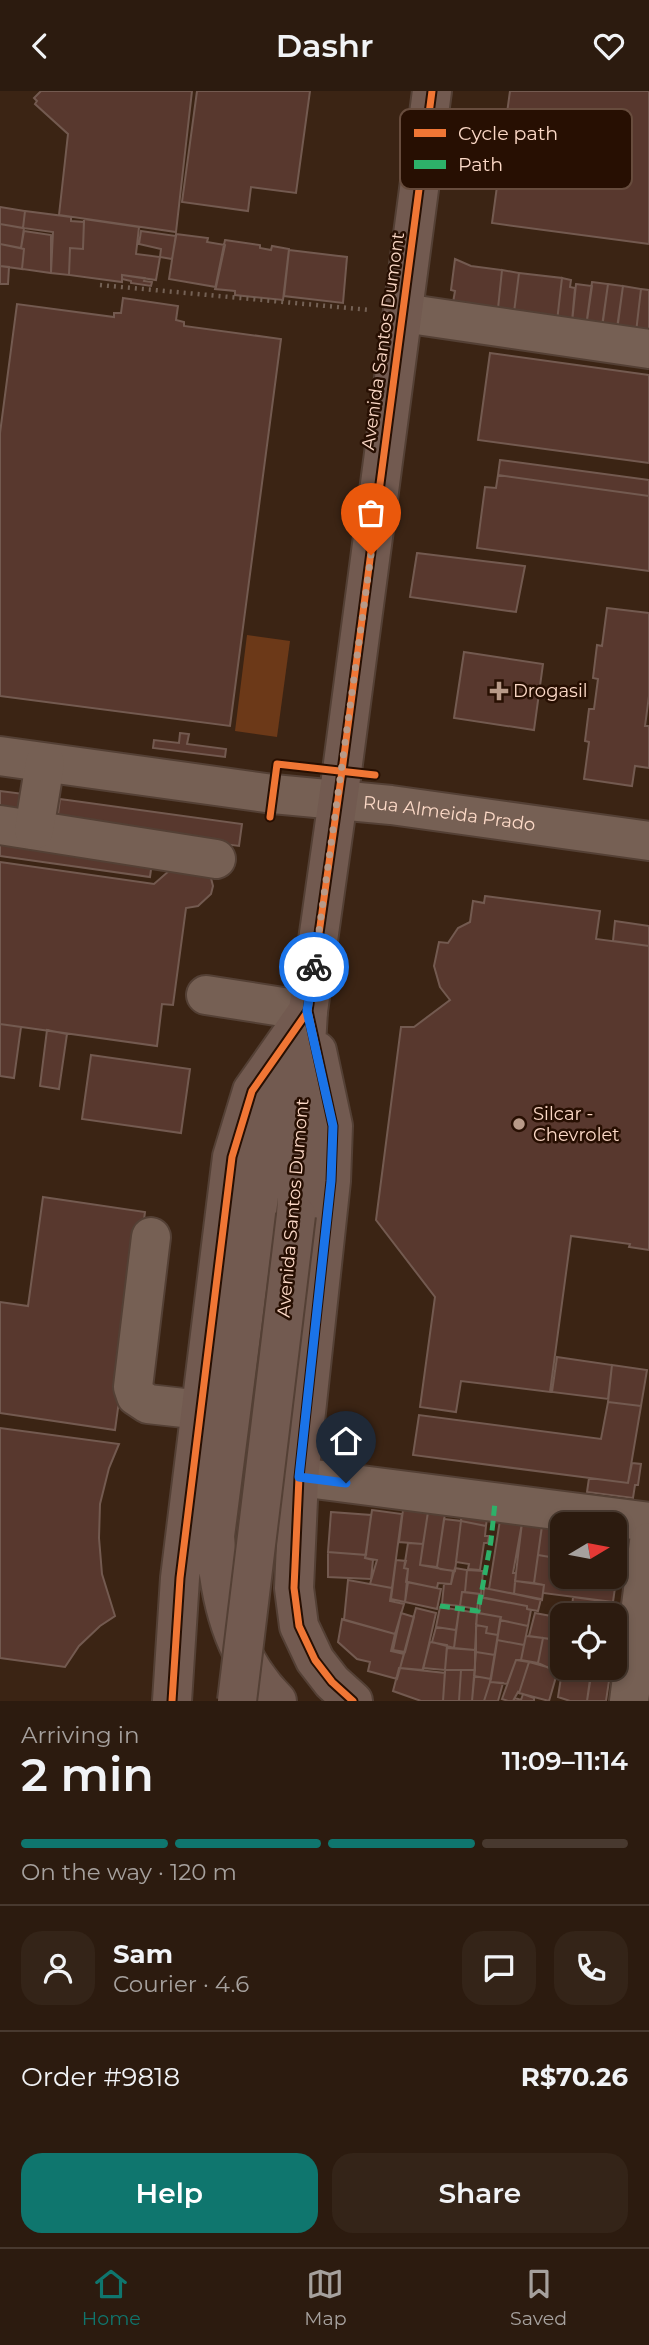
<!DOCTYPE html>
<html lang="en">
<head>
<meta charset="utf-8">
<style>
	:root { --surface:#2c1b0f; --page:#342418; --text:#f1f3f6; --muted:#a6a19e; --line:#48392f; --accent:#0f766e }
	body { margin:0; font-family:Montserrat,sans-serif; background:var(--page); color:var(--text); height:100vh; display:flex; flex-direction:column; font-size:26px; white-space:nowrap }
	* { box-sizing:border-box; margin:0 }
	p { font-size:23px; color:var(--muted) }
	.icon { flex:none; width:38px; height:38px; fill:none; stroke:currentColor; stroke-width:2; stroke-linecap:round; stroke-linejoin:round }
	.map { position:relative; height:1610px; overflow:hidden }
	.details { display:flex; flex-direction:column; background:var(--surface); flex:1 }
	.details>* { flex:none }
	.needle { width:46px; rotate:80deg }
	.buttons { position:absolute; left:550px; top:1421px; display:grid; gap:14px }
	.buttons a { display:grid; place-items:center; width:77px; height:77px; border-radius:14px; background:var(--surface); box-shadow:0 4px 10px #0003,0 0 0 2px var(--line); font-size:35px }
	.pin { position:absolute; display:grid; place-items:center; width:60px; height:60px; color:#fff; margin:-72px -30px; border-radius:50% 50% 50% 0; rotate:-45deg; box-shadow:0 0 7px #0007 }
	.pin .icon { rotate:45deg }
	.courier { position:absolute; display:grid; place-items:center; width:70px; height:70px; margin:-35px; border:5px solid #1a73e8; border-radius:50%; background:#fff; color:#222; box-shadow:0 2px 9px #0007 }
	.head em { font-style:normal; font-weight:600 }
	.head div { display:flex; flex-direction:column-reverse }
	.head { display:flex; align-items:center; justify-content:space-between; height:119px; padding:0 21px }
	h1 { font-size:46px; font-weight:600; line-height:52px }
	.bar { display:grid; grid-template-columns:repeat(4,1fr); gap:10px 7px; align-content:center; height:84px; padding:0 21px }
	.bar i { height:9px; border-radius:5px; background:var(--line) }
	.bar .active { background:var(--accent) }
	.bar p { grid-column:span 4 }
	.line { display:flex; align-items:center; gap:18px; padding:0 21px; border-top:2px solid var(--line) }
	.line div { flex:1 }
	.round { display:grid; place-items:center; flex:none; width:74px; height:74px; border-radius:21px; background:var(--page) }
	.action { display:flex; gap:14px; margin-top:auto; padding:14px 21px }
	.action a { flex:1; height:80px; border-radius:21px; background:var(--accent); color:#fff; font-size:28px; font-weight:600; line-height:80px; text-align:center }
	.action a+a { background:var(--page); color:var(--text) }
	header { display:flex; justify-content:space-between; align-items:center; height:91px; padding:0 21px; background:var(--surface); font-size:32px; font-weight:600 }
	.tabs { display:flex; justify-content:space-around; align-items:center; height:98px; border-top:2px solid var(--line); background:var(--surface); font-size:19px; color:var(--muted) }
	.tabs a { display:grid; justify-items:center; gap:4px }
	.tabs .active { color:var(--accent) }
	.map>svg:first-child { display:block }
	.green { fill:#6c3918 }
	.building { fill:#58382e; stroke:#735a50; stroke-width:2 }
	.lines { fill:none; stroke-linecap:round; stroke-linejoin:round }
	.minor-casing { stroke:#544035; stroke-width:42 }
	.major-casing { stroke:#544035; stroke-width:42 }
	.path { stroke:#746155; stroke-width:4.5; stroke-dasharray:2 5; stroke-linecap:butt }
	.minor { stroke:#766054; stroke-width:38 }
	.major { stroke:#725a50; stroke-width:38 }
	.major-bridge-casing { stroke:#544035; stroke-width:42; stroke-linecap:butt }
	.major-bridge { stroke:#725a50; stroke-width:38 }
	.quiet { stroke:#2db169; stroke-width:5; stroke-dasharray:10 5; stroke-linecap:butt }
	.cycleway-casing { stroke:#270f02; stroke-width:11 }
	.cycleway { stroke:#f07635; stroke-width:7 }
	.done { stroke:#b89a88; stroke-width:7; stroke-dasharray:0 12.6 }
	.route { stroke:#1a73e8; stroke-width:9 }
	.poi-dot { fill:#b89a88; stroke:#270f02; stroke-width:2.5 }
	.labels { text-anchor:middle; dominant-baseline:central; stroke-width:5; stroke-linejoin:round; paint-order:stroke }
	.street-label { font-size:18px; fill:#fcd9c7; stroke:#270f02 }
	.poi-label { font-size:18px; fill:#fcd9c7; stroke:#270f02; text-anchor:start }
	.key { fill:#270f02; stroke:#674c3d; stroke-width:2 }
	.key-label { font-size:19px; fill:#fcd9c7 }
</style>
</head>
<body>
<header><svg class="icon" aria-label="back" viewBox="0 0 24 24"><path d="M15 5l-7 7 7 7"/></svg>Dashr<svg class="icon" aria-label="heart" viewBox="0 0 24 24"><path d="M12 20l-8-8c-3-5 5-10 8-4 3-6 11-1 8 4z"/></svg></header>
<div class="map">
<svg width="649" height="1610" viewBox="0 0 649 1610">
	<rect width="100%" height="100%" fill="#3b2414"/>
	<path class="green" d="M 247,544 L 290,550 L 277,646 L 235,640 Z"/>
	<path class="building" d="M 41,0 L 192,0 L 176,141 L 59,124 L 68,43 L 35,13 L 37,10 L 34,7 Z
		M 197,0 L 310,0 L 296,102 L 251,96 L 248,120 L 182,111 Z
		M 510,0 L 649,0 L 649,153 L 492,132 Z
		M 0,116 L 25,120 L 23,137 L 0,133 Z
		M 25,120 L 71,126 L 71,130 L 84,131 L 83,158 L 70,157 L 69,184 L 51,182 L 53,141 L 23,137 Z
		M 84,128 L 139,136 L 136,163 L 160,166 L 156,189 L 122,184 L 122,191 L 69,184 L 70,157 L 83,158 Z
		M 0,133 L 24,137 L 21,157 L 0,153 Z
		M 24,140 L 51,144 L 51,182 L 22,178 L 24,158 L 21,157 Z
		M 141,140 L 176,145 L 172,168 L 160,166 L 161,158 L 139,153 Z
		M 176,143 L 208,147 L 207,151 L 225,154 L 216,196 L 169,188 Z
		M 225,149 L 260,154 L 260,157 L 271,159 L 272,155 L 289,158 L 283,209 L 235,204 L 235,200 L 215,198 Z
		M 0,153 L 24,158 L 22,178 L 0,175 Z
		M 289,159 L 347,166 L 343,212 L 284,205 Z
		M 455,168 L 471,175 L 502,179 L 497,227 L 451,223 L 455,200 L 451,199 Z
		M 0,175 L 9,176 L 8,193 L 0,193 Z
		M 502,179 L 519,182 L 513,229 L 497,227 Z
		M 519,182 L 562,187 L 556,239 L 513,229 Z
		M 122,184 L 145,187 L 144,190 L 152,191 L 151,195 L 131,192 L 131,190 L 122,188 Z
		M 562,187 L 571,189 L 570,196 L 575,197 L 571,241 L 556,239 Z
		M 592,191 L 608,193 L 601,245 L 585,243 Z
		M 576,193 L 592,195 L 585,243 L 571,241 Z
		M 608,193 L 623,195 L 616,244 L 601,242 Z
		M 623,195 L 641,198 L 635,250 L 616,247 Z
		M 641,198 L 649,199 L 649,252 L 635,250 Z
		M 123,207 L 178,215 L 176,229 L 184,231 L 184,235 L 281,248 L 230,635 L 0,605 L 0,342 L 17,213 L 114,226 L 114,222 L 121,222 Z
		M 490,262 L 649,284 L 649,372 L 478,349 Z
		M 500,369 L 649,389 L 649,405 L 498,384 Z
		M 498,384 L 649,405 L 649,480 L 477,457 L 485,396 L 496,397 Z
		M 417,462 L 525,475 L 516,521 L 410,506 Z
		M 607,517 L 649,522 L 649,605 L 645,635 L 649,635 L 649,677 L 635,675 L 632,695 L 584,688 L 589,651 L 585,650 L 589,618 L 594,618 L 598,588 L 593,587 L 597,554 L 602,555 Z
		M 464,561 L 543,573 L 534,639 L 454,627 Z
		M 180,642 L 189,643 L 187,653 L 226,658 L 225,666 L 153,657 L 154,649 L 179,652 Z
		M 0,700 L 32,704 L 29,727 L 0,723 Z
		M 60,708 L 242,733 L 239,755 L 57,731 Z
		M 0,741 L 153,764 L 150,786 L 0,765 Z
		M 0,771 L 154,793 L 178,772 L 209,779 L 213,795 L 211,803 L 198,815 L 186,817 L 173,914 L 162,913 L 157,955 L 0,933 Z
		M 485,805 L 600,820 L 596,848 L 649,855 L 649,1159 L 629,1156 L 630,1153 L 571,1145 L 550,1301 L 461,1290 L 456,1321 L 420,1316 L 435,1206 L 376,1129 L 401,936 L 414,936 L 450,909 L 440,896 L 434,875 L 439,851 L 448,852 L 458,837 L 470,831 L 473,810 L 484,812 Z
		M 615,830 L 649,835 L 649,855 L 613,850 Z
		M 0,933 L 21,936 L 14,987 L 0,985 Z
		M 47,939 L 67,943 L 59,998 L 40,995 Z
		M 91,964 L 190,978 L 181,1042 L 82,1028 Z
		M 43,1106 L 145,1121 L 115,1339 L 0,1322 L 0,1211 L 28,1215 Z
		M 557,1266 L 612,1274 L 608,1308 L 552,1301 Z
		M 612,1274 L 647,1279 L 641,1315 L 608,1311 Z
		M 608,1311 L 641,1315 L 628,1392 L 413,1364 L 419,1324 L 601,1348 Z
		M 0,1337 L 119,1353 L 109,1377 L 100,1413 L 99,1447 L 102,1483 L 115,1525 L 100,1535 L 79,1555 L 65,1576 L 0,1567 Z
		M 632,1372 L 641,1373 L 638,1394 L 635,1394 L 633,1407 L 587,1401 L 589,1387 L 628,1392 Z
		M 463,1416 L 488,1420 L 486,1435 L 461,1430 Z
		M 372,1419 L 402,1423 L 392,1497 L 370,1493 L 377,1469 L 365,1467 Z
		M 403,1419 L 428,1421 L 423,1453 L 399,1451 Z
		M 331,1421 L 371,1424 L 366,1464 L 328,1461 Z
		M 428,1421 L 445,1423 L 437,1476 L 420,1474 Z
		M 444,1428 L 461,1430 L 455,1480 L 440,1478 L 437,1476 Z
		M 500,1429 L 522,1432 L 513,1482 L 516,1482 L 514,1503 L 489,1498 Z
		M 461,1430 L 486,1435 L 485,1445 L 489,1445 L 488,1452 L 484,1452 L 480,1479 L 468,1478 L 469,1473 L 456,1471 Z
		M 522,1432 L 542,1435 L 534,1492 L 515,1490 Z
		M 542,1435 L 561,1437 L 562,1468 L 538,1464 Z
		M 408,1452 L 423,1453 L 420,1474 L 453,1480 L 451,1493 L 438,1492 L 437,1497 L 406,1491 L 408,1478 L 404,1477 Z
		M 614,1452 L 622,1453 L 620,1467 L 614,1466 Z
		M 328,1461 L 366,1464 L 365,1467 L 373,1469 L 371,1488 L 328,1486 Z
		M 538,1464 L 562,1468 L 562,1486 L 614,1486 L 614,1475 L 618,1476 L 613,1511 L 543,1502 L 544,1494 L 534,1492 Z
		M 396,1469 L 406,1470 L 404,1477 L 408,1478 L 405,1511 L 391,1508 Z
		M 455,1477 L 467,1479 L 465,1501 L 462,1501 L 460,1515 L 442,1513 L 444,1493 L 451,1493 Z
		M 467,1479 L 483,1480 L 481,1503 L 465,1501 Z
		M 348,1489 L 392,1497 L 390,1510 L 404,1513 L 395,1543 L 344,1529 Z
		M 515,1490 L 544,1494 L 542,1509 L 514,1503 Z
		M 408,1491 L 441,1498 L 437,1518 L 405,1511 Z
		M 484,1497 L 541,1508 L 538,1520 L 527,1518 L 527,1515 L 483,1507 Z
		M 462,1501 L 479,1503 L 477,1518 L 460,1515 Z
		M 481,1506 L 527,1515 L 527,1518 L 531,1519 L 528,1535 L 500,1529 L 501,1526 L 479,1522 Z
		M 573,1506 L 616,1512 L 614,1528 L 614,1524 L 578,1524 L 579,1518 L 572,1518 Z
		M 440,1516 L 459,1519 L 456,1539 L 436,1536 Z
		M 416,1517 L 436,1522 L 423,1579 L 400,1577 Z
		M 459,1519 L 477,1522 L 475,1559 L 454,1557 Z
		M 401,1522 L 414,1526 L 405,1561 L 393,1559 Z
		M 477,1522 L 501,1526 L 498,1544 L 486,1542 L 487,1536 L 476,1534 Z
		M 535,1522 L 562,1527 L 558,1549 L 529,1545 Z
		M 342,1528 L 395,1543 L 391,1560 L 404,1563 L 397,1588 L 368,1580 L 370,1571 L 357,1568 L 338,1551 Z
		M 500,1529 L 528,1535 L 524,1554 L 497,1549 Z
		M 476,1534 L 487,1536 L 486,1542 L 498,1544 L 495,1564 L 476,1561 Z
		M 436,1536 L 456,1539 L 454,1557 L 432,1551 Z
		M 526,1545 L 543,1547 L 538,1572 L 521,1569 Z
		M 543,1547 L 556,1549 L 551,1578 L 538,1572 Z
		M 497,1549 L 524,1554 L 521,1569 L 516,1569 L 507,1593 L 490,1591 Z
		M 556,1549 L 562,1550 L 562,1577 L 595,1577 L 594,1585 L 551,1578 Z
		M 430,1551 L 447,1554 L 445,1579 L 423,1577 Z
		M 447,1557 L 475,1559 L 475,1579 L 445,1579 Z
		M 476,1561 L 495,1564 L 491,1588 L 474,1585 Z
		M 516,1569 L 529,1571 L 519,1602 L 518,1601 L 513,1610 L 508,1610 L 502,1608 Z
		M 529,1571 L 558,1579 L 549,1610 L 519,1602 Z
		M 399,1577 L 445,1582 L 443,1610 L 421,1610 L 393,1600 Z
		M 595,1577 L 614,1577 L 612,1588 L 594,1585 Z
		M 445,1579 L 461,1579 L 459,1610 L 443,1610 Z
		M 461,1579 L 475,1579 L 472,1610 L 459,1610 Z
		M 562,1580 L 591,1585 L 587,1610 L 570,1610 L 558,1606 Z
		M 474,1585 L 491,1588 L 484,1610 L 472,1610 Z
		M 590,1588 L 609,1590 L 606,1610 L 587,1610 Z
		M 490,1591 L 503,1592 L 498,1610 L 484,1610 Z
		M 523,1603 L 534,1607 L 534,1610 L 513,1610 L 515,1607 L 521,1609 Z"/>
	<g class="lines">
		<g class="minor-casing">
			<g id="minor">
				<path d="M 403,222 L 649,258"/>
				<path id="s1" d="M 0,665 L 273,703 L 391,714 L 649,750"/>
				<path d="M 0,734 L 216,768"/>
				<path d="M 34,739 L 45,672"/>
				<path d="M 206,904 L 308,920"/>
				<path d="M 151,1146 L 133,1296 L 136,1305 L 148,1313 L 202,1319"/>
				<path d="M 299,1386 L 649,1431"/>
				<path d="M 629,1610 L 649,1451"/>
			</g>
		</g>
		<g class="major-casing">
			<path id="major" d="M 317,960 L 333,1035 L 331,1090 L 299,1386 L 294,1497 L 299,1535 L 315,1569 L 332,1591 L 353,1610
				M 273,997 L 215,1445 C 219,1507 232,1565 277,1610
				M 296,1124 L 308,920 L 342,680 L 432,0
				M 172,1610 L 180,1487 L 232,1066 L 252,1000 L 308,920"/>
		</g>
		<path class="path" d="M 100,194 L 370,219"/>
		<use href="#minor" class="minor"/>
		<use href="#major" class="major"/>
		<g class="major-bridge-casing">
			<path id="major-bridge" d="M 237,1610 L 296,1124"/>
		</g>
		<use href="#major-bridge" class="major-bridge"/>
		<path class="quiet" d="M 440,1515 L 478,1520 L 491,1450 L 495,1411"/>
		<g class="cycleway-casing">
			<path id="cycleway" d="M 270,726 L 277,673 L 375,684
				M 172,1610 L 180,1487 L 232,1066 L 252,1000 L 308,920
				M 353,1610 L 332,1591 L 315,1569 L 299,1535 L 294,1497 L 299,1386 L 331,1090 L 333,1035 L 308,920 L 342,680 L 432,0"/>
		</g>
		<use href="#cycleway" class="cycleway"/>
	</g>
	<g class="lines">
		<path class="done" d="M 314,876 L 371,464"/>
		<path class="route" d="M 314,876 L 307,920 L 333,1035 L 331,1090 L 299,1386 L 346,1392"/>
	</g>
	<g class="poi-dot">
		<path d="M495.5 589.5h7v7h7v7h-7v7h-7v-7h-7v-7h7z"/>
		<circle cx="519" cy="1033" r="7"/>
	</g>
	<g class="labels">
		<g class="street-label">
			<text transform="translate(383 250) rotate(-82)">Avenida Santos Dumont</text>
			<text stroke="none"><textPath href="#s1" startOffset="453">Rua Almeida Prado</textPath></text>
			<text transform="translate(293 1117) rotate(-85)">Avenida Santos Dumont</text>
		</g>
		<g class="poi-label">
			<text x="513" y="600">Drogasil</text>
			<text x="533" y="1023">Silcar -<tspan x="533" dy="21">Chevrolet</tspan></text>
		</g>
	</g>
	<rect x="400" y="18" width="232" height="80" rx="10" class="key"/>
	<rect x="414" y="38" width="32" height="8" fill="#f07635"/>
	<rect x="414" y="69" width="32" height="9" fill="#2db169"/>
	<g class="key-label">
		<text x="458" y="49">Cycle path</text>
		<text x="458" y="80">Path</text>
	</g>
</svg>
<div class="buttons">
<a><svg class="needle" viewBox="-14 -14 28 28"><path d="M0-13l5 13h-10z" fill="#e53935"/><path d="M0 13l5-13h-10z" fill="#a6a19e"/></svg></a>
<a><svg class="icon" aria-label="locate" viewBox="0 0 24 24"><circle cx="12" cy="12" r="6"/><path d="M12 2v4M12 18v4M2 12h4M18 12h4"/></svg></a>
</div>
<div class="pin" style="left:371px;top:464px;background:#ea580c"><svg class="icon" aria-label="bag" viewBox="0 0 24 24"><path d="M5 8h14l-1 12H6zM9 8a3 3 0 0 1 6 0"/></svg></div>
<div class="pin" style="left:346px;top:1392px;background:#1f2937"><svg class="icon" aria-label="home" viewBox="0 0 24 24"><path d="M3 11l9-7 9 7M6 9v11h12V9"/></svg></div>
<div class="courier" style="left:314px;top:876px"><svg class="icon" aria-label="bike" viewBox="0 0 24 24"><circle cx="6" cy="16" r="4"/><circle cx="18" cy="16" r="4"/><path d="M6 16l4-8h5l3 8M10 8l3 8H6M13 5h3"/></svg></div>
</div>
<section class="details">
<div class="head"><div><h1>2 min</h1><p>Arriving in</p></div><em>11:09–11:14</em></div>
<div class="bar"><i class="active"></i><i class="active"></i><i class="active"></i><i></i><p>On the way · 120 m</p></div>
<div class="line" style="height:126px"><a class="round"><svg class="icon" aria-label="person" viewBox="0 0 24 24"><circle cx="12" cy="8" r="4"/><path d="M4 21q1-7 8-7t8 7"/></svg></a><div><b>Sam</b><p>Courier · 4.6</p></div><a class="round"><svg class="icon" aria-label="chat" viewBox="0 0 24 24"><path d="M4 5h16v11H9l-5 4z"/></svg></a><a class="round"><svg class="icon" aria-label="phone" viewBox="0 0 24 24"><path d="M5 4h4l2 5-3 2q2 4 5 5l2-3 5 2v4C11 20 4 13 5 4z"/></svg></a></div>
<div class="line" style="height:91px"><div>Order #9818</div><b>R$70.26</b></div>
<div class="action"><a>Help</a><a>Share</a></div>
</section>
<nav class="tabs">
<a class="active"><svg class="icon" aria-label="home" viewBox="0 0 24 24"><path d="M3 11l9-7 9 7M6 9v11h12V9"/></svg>Home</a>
<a><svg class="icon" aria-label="map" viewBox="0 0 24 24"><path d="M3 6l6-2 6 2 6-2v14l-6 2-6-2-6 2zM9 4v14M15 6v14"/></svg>Map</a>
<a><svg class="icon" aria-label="saved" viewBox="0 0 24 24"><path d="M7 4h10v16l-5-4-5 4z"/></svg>Saved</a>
</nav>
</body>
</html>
